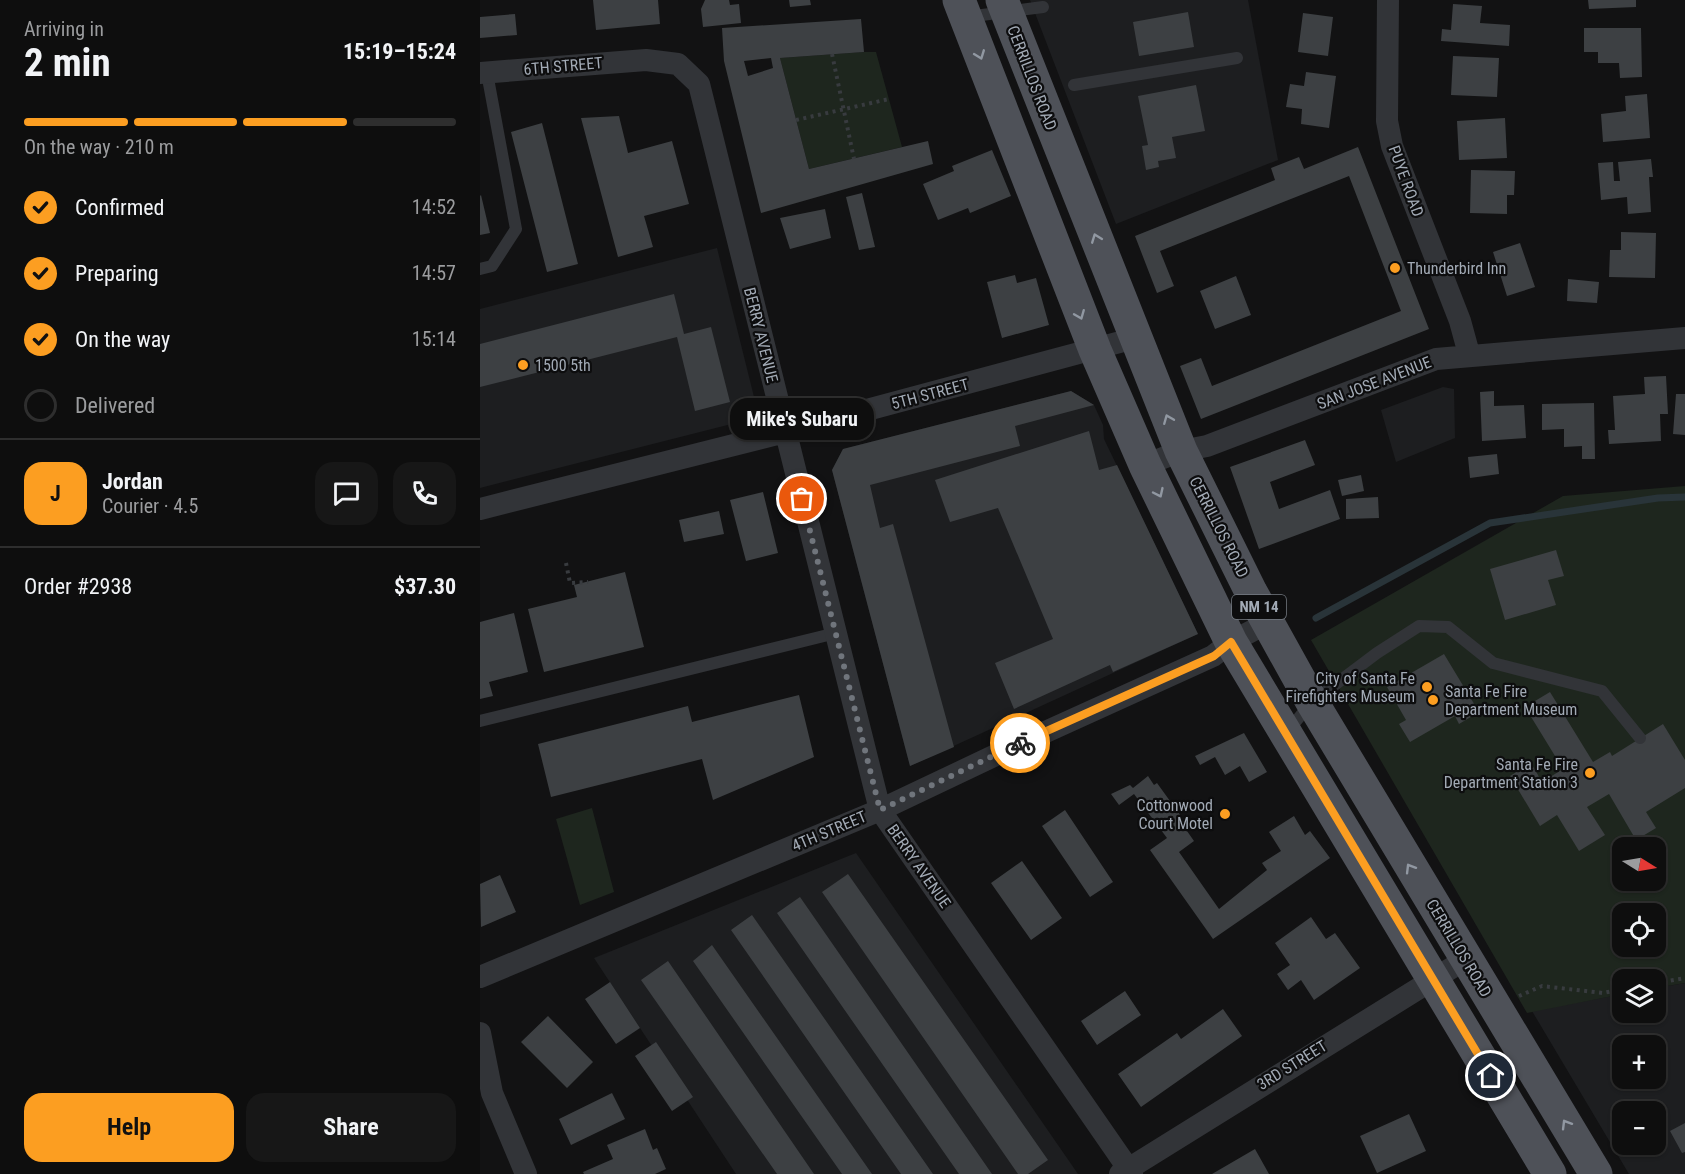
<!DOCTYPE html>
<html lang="en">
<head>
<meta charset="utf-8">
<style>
	:root { --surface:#0e0e0e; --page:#171717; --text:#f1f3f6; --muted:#9b9c9e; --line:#2e2e2e; --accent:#fc9e21 }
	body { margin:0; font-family:"Roboto Condensed",sans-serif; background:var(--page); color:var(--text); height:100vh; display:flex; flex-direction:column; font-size:22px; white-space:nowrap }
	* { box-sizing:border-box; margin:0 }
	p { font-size:20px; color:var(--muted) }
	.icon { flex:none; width:33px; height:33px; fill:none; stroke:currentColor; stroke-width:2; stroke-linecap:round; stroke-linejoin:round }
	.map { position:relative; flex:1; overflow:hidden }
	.details { display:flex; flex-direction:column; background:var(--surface); width:480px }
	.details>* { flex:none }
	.needle { width:39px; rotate:101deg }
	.controls { position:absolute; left:1132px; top:837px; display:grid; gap:12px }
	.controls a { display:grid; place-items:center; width:54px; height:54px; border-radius:12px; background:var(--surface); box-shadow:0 2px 4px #0004,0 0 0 2px var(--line); font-size:30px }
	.pin { position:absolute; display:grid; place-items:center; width:51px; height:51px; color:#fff; margin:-26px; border:3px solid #fff; border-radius:50%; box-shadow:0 2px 6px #0007 }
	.courier { position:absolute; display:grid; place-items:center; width:60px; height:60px; margin:-30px; border:4px solid #fc9e21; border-radius:50%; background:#fff; color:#222; box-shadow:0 2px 8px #0007 }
	.bubble { position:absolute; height:42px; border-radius:18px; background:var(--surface); box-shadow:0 2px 4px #0004,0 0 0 2px var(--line); font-size:20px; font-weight:700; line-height:42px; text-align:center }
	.headline em { font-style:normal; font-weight:700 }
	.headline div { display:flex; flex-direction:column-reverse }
	.headline { display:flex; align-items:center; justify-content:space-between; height:102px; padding:0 24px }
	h1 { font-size:39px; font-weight:700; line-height:45px }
	.bar { display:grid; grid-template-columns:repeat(4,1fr); gap:9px 6px; align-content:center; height:72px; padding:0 24px }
	.bar i { height:8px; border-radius:4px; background:var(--line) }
	.bar .current { background:var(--accent) }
	.bar p { grid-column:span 4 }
	.line { display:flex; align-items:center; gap:15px; padding:0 24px; border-top:2px solid var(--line) }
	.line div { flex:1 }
	.round { display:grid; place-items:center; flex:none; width:63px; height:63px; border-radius:18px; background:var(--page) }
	ol { padding:0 24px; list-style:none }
	li { display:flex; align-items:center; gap:18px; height:66px }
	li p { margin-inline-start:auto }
	li .icon { padding:6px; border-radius:50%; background:var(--accent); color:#111; stroke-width:4 }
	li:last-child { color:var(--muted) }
	li i { width:33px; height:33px; border:3px solid var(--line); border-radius:50% }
	.button { display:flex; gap:12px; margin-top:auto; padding:12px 24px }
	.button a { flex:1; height:69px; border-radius:18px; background:var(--accent); color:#111; font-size:24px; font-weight:700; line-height:69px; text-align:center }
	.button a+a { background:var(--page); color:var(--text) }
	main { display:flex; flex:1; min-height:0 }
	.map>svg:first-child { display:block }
	.built { fill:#1d1e20; fill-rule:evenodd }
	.green { fill:#1e261e; fill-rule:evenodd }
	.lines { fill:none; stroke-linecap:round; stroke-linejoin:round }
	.stream { stroke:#293439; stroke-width:7 }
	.building { fill:#3d4043; fill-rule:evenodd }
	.path { stroke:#383b3f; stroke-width:4; stroke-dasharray:3 4.5; stroke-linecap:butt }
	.service { stroke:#323438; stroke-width:12 }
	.minor { stroke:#323438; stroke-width:22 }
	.primary { stroke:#4e5158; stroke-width:33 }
	.oneway { stroke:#9198a2 }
	.done { stroke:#70757c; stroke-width:6; stroke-dasharray:0 10.8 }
	.route { stroke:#fc9e21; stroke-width:8 }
	.poi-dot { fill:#fc9e21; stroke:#0d0d0e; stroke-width:2 }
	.labels { text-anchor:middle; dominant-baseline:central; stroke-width:4.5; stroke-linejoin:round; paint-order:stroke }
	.shield { fill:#0d0d0e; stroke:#757b83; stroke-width:1.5 }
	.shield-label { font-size:15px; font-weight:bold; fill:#a2aab5 }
	.street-label { font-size:16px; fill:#a2aab5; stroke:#0d0d0e }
	.poi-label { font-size:16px; fill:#a2aab5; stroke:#0d0d0e; text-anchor:start }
</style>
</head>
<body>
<main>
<section class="details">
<div class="headline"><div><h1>2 min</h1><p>Arriving in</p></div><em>15:19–15:24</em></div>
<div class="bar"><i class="current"></i><i class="current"></i><i class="current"></i><i></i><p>On the way · 210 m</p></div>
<ol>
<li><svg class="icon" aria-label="check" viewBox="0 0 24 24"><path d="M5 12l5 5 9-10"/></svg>Confirmed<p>14:52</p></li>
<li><svg class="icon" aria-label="check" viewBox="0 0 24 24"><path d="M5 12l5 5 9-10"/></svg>Preparing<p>14:57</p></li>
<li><svg class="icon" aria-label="check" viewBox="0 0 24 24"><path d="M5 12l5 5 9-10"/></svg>On the way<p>15:14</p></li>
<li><i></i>Delivered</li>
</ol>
<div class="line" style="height:108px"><b class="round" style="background:var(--accent);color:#111">J</b><div><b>Jordan</b><p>Courier · 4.5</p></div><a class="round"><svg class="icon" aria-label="chat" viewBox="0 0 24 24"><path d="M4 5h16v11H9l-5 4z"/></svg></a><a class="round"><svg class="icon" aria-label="phone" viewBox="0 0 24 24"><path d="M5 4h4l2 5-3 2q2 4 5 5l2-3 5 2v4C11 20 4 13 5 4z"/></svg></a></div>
<div class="line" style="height:78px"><div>Order #2938</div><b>$37.30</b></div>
<div class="button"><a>Help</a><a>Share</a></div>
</section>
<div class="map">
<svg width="1205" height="1174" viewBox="0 0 1205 1174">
	<rect width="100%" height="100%" fill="#121213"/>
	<path class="built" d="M 550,0 L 768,0 L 798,160 L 636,224 Z
		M 237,248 L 279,417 L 0,488 L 0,309 Z
		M 963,387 L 974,389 L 975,438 L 916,462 L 901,410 Z
		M 591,391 L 614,405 L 623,425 L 624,439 L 718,634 L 430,766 L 352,470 L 363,449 Z
		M 376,853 L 598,1174 L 256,1174 L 114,958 Z
		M 1205,983 L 1205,1174 L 1149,1174 L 1052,1011 L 1143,994 L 1143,1012 L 1176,1012 L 1176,988 ZM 1143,1046 L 1176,1046 L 1176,1078 L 1143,1078 ZM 1143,1112 L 1176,1112 L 1176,1144 L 1143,1144 Z"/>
	<path class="green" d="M 384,52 L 396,52 L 422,147 L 329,169 L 300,58 Z
		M 1205,486 L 1205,983 L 1176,988 L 1176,980 L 1143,980 L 1143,994 L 1047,1013 L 831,640 L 1083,496 ZM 1143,848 L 1176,848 L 1176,880 L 1143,880 ZM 1143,914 L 1176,914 L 1176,946 L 1143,946 Z
		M 112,808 L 134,892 L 100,905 L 76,819 Z"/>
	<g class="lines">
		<path class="stream" d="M 836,618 L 1010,523 L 1178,498 L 1205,497"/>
	</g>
	<path class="building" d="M 113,0 L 178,0 L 180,24 L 116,30 Z
		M 225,0 L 249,0 L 250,5 L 259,4 L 261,23 L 223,27 L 221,9 Z
		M 309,0 L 330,0 L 331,5 L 310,7 Z
		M 1108,0 L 1156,0 L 1156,7 L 1109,9 Z
		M 973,4 L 1002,6 L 1000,23 L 1030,25 L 1029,46 L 961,41 L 962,29 L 971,30 Z
		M 708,12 L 714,47 L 659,56 L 653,22 Z
		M 823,13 L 853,17 L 848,56 L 818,52 Z
		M 35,14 L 37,35 L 0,38 L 0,17 Z
		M 381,19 L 384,52 L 300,58 L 329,169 L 448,141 L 453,164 L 281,213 L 244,61 L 242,28 ZM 291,58 L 293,68 L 268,76 L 264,61 Z
		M 1104,28 L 1161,28 L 1162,77 L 1140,78 L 1139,63 L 1118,63 L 1118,52 L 1104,52 Z
		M 973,56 L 1019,58 L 1017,97 L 971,95 Z
		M 826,72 L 856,76 L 849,128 L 821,124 L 822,109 L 806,107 L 810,84 L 824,86 Z
		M 716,85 L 725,131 L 692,137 L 696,158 L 678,161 L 679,167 L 666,170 L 662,146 L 668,145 L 658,96 Z
		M 1167,94 L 1170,138 L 1123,142 L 1121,114 L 1146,111 L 1145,96 Z
		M 139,116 L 148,153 L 192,141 L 209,204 L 164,216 L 173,247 L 138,257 L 101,118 Z
		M 1025,118 L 1027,158 L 979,160 L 977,121 Z
		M 62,123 L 98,264 L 67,272 L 31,132 Z
		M 878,147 L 949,329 L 721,419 L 700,366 L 721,358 L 732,386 L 921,311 L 869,176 L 680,251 L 694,286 L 677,293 L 655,236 L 795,180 L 791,168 L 819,157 L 824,169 Z
		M 512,150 L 531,196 L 490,213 L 488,208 L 458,220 L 443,184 L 474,171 L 472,166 Z
		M 1171,159 L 1173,177 L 1169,177 L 1171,212 L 1148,214 L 1147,197 L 1121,200 L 1118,163 L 1133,162 L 1134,181 L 1140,181 L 1138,162 Z
		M 991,170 L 1035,171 L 1034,195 L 1027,195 L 1027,214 L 990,213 Z
		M 382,193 L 395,247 L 379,250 L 366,197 Z
		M 1,195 L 10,233 L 0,235 L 0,196 Z
		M 345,209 L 351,238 L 310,249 L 300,218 Z
		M 1141,232 L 1176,233 L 1175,278 L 1129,277 L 1130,250 L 1141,250 Z
		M 1040,243 L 1055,287 L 1027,296 L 1013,252 Z
		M 535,275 L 537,283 L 556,278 L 569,325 L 522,338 L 507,282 Z
		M 756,276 L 771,315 L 735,329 L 720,291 Z
		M 1088,279 L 1119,282 L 1117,303 L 1087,301 Z
		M 194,294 L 204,334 L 231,327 L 250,402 L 215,411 L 197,337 L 0,387 L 0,344 Z
		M 1186,376 L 1188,414 L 1180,414 L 1181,441 L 1129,444 L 1128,430 L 1135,430 L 1133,396 L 1165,394 L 1164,377 Z
		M 591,391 L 614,405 L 535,426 L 540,446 L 390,485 L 400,528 L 413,524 L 474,747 L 430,766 L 352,470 L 363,449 Z
		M 1014,391 L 1014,406 L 1044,405 L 1046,438 L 1002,441 L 1000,392 Z
		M 1196,394 L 1205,394 L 1205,435 L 1193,434 Z
		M 1114,403 L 1115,459 L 1102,459 L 1102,446 L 1084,447 L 1084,429 L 1062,430 L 1062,404 Z
		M 609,431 L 619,470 L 637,465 L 718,634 L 633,672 L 630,665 L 534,709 L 515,663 L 573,639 L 518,508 L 470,522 L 455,480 Z
		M 825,440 L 835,465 L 790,482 L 799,509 L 850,490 L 860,519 L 779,549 L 750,467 Z
		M 1017,454 L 1019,474 L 990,478 L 988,457 Z
		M 881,475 L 884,491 L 862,496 L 858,480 Z
		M 283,492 L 298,553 L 266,561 L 250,500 Z
		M 898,497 L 899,518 L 866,519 L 866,499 Z
		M 239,511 L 244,534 L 204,542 L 199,520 Z
		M 1076,550 L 1084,576 L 1068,580 L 1076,605 L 1025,620 L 1010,569 Z
		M 145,572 L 164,647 L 64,672 L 48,609 L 97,597 L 94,585 Z
		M 34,613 L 48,672 L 9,682 L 13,696 L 0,699 L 0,622 Z
		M 964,654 L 999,712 L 979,724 L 975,716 L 930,742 L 919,724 L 926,720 L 907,687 Z
		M 1070,692 L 1113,762 L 1130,752 L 1132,756 L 1183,724 L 1205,760 L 1205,788 L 1166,812 L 1176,828 L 1156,840 L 1129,794 L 1107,807 L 1125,835 L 1099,851 L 1077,815 L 1060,826 L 1030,776 L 1051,763 L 1062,782 L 1083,769 L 1045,707 Z
		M 319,695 L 334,757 L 233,800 L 222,759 L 71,797 L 58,744 L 208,706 L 212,722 Z
		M 764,733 L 787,772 L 769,782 L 760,766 L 745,775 L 735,757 L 720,765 L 715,756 Z
		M 668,776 L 674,785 L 677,783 L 703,819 L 700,821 L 714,841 L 699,852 L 739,909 L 787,870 L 782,863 L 801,851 L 789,832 L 814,816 L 825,835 L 830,831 L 850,858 L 733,939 L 670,850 L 687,838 L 654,794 L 639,805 L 631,794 L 650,785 L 653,788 Z
		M 585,810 L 633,882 L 610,897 L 562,826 Z
		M 542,861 L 582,918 L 551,940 L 511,883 Z
		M 368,874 L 568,1160 L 548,1174 L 538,1174 L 342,892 Z
		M 20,875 L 36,912 L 1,927 L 0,884 Z
		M 320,897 L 512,1174 L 479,1174 L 297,913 Z
		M 272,915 L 453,1174 L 421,1174 L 251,930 Z
		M 831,917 L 846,939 L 855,933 L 880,968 L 834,1000 L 821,980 L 808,990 L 797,974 L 810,965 L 795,943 Z
		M 232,945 L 392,1174 L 362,1174 L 213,961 Z
		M 188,961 L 334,1174 L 297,1174 L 161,980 Z
		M 130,982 L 160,1028 L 136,1044 L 105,999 Z
		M 645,991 L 661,1015 L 617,1045 L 601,1021 Z
		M 743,1009 L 762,1036 L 661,1107 L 638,1074 L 697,1033 L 701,1039 Z
		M 68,1016 L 113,1062 L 87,1088 L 41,1042 Z
		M 176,1042 L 213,1097 L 192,1111 L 155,1056 Z
		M 132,1093 L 145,1119 L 91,1145 L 79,1119 Z
		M 929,1114 L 946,1151 L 897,1173 L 880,1136 Z
		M 1205,1123 L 1205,1152 L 1202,1153 L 1190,1131 Z
		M 165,1129 L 173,1150 L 177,1148 L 186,1169 L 175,1174 L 104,1174 L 103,1172 L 133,1159 L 127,1145 Z
		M 775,1149 L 789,1174 L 732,1174 Z"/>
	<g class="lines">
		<path class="path" d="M 352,54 L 374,159
			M 316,120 L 409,99
			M 86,563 L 90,583 L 108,582
			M 1176,983 L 1205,978
			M 1039,996 L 1062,986 L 1123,993 L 1143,989"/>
		<path class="service" d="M 487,17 L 563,7
			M 594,85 L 757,58
			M 0,269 L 12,266 L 36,229 L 7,73
			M 0,721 L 356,633
			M 806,733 L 832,702 L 897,653 L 939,626 L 968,627 L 1013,663 L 1122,691 L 1160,738"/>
		<path class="minor" d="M 908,0 L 907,121 L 912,146 L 980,321 L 989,354
			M 0,73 L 166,60 L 198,64 L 219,84 L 400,810 L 652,1174
			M 665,465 L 701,451 L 727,446 L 956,359 L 1205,338
			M 0,509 L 305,432 L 655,338
			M 0,977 L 400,810 L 539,744 L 733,656 L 751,642 L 787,623
			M 0,1033 L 12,1093 L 46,1174
			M 640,1174 L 986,959"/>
		<path class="primary" d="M 479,0 L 615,350 L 665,465 L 751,642 L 1070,1174
			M 522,0 L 701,451 L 771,592 L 832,702 L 1116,1174"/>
	</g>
	<defs><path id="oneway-chevron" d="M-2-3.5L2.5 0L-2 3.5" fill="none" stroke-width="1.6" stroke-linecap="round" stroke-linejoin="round" transform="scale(1.5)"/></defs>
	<g class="oneway">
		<use href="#oneway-chevron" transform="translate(500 55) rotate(69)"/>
		<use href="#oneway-chevron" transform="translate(616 238) rotate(-111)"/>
		<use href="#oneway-chevron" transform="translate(600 315) rotate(68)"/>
		<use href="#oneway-chevron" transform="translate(688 419) rotate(-112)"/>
		<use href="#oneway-chevron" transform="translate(679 493) rotate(65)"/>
		<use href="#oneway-chevron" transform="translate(930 868) rotate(-121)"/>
		<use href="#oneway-chevron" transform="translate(1086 1124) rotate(-121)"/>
	</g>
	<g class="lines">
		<path class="done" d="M 322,499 L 400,810 L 540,743"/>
		<path class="route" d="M 540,743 L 734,656 L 751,642 L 1011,1076"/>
	</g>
	<g class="poi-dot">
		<circle cx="915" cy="268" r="6"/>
		<circle cx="43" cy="365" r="6"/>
		<circle cx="947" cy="687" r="6"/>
		<circle cx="953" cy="700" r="6"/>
		<circle cx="1110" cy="773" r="6"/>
		<circle cx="745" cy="814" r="6"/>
	</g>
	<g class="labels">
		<rect class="shield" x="752" y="595" width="54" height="24" rx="4.5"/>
		<g class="shield-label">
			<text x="779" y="607">NM 14</text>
		</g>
		<g class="street-label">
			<text transform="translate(83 66) rotate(-5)">6TH STREET</text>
			<text transform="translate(552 78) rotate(69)">CERRILLOS ROAD</text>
			<text transform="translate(926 181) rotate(70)">PUYE ROAD</text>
			<text transform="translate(281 335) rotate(76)">BERRY AVENUE</text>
			<text transform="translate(894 383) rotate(-21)">SAN JOSE AVENUE</text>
			<text transform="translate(450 394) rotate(-15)">5TH STREET</text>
			<text transform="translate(739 527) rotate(63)">CERRILLOS ROAD</text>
			<text transform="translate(349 831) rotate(-23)">4TH STREET</text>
			<text transform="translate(439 866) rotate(55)">BERRY AVENUE</text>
			<text transform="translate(979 948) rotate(59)">CERRILLOS ROAD</text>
			<text transform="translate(812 1065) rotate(-32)">3RD STREET</text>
		</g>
		<g class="poi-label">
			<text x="927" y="268">Thunderbird Inn</text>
			<text x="55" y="365">1500 5th</text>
			<text x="935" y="678" text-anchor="end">City of Santa Fe<tspan x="935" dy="18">Firefighters Museum</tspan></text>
			<text x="965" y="691">Santa Fe Fire<tspan x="965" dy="18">Department Museum</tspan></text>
			<text x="1098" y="764" text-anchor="end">Santa Fe Fire<tspan x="1098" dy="18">Department Station 3</tspan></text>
			<text x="733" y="805" text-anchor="end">Cottonwood<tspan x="733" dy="18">Court Motel</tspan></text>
		</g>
	</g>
</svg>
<div class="controls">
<a><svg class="needle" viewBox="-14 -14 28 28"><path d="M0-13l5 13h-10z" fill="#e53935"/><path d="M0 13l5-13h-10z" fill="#9b9c9e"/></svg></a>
<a><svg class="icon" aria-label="locate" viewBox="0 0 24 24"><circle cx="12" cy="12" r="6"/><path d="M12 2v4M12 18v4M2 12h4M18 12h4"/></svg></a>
<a><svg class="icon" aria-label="layers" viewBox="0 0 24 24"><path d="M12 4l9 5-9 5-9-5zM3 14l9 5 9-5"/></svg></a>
<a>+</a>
<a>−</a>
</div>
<div class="pin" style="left:322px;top:499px;background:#ea580c"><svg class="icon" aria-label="bag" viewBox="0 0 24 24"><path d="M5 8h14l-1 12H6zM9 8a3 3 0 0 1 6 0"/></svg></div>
<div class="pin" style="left:1011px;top:1076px;background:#1f2937"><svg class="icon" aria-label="home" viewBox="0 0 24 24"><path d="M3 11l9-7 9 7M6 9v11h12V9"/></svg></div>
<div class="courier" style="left:540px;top:743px"><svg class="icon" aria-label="bike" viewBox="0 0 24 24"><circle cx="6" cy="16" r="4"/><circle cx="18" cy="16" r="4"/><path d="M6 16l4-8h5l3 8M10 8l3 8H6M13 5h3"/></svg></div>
<div class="bubble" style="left:250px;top:398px;width:144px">Mike's Subaru</div>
</div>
</main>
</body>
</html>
